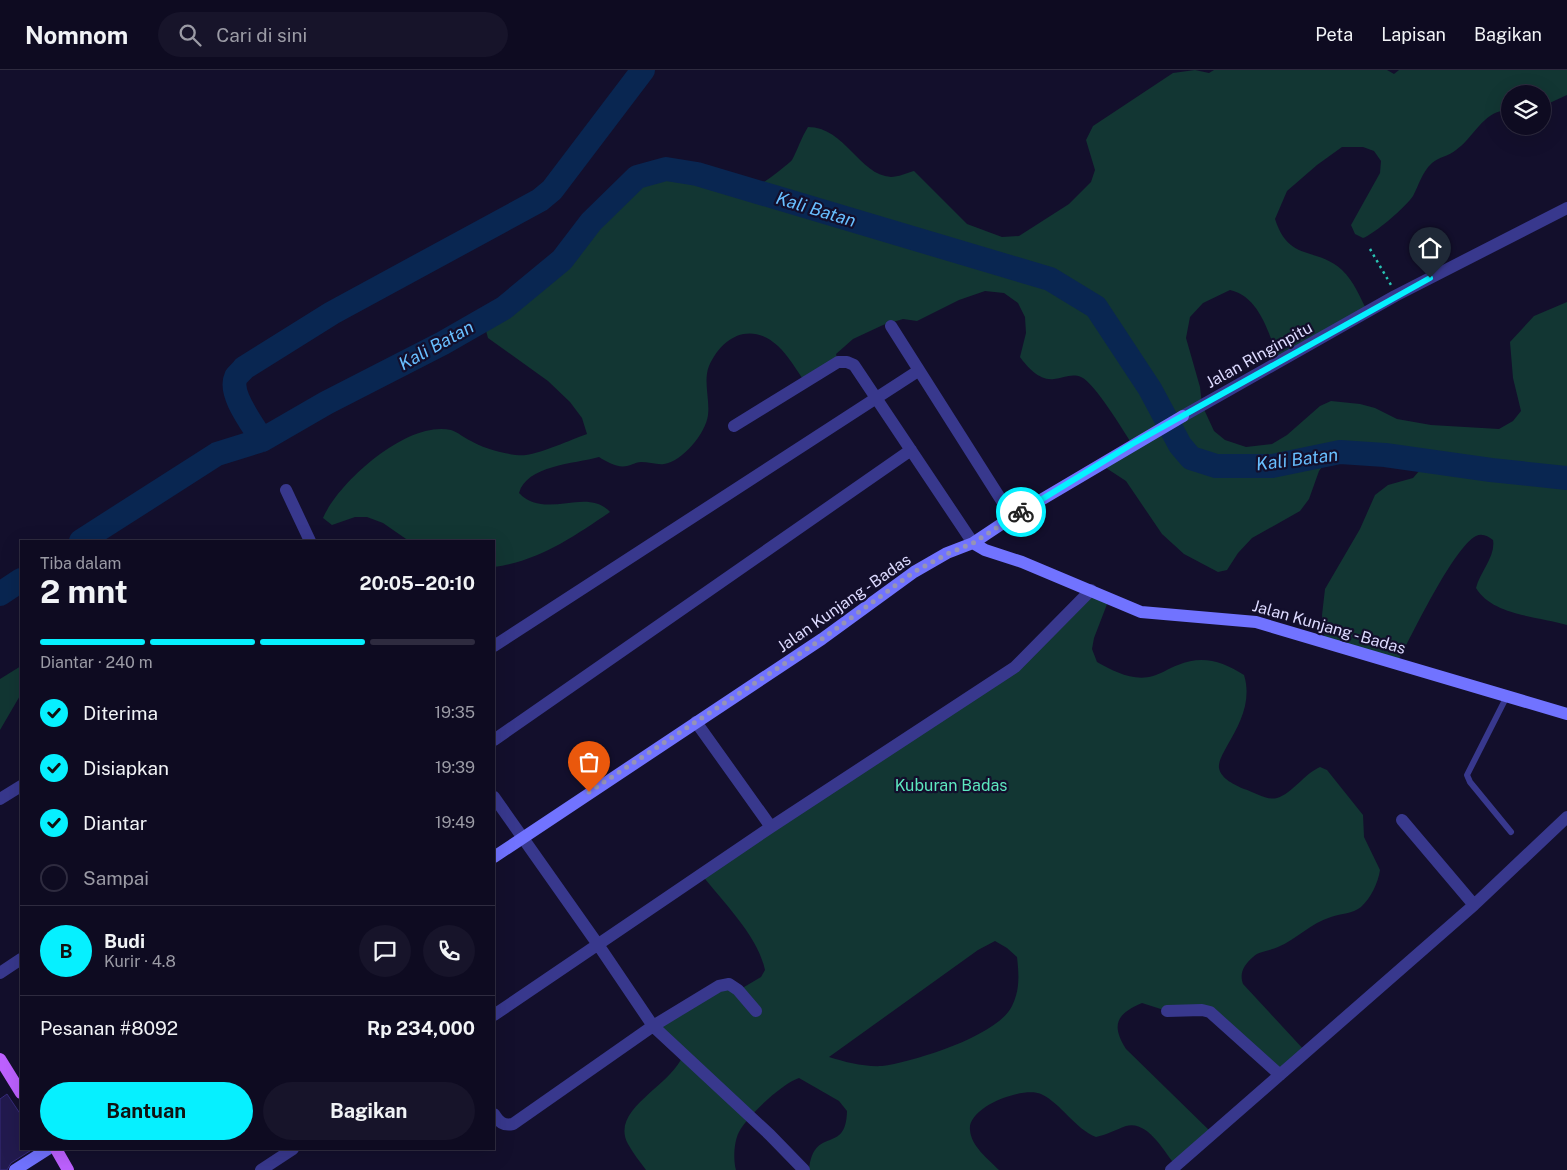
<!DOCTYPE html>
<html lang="id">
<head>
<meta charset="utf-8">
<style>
	:root { --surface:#0e0b21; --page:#17142a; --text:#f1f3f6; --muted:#9b9ba5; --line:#2e2b3f; --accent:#06f0ff }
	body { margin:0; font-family:"Public Sans",sans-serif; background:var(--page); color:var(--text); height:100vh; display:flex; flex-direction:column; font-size:19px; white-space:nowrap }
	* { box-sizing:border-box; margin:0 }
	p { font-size:16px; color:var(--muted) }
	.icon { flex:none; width:28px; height:28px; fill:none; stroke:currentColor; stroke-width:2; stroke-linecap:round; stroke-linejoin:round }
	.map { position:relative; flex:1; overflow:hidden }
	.sheet { position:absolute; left:20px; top:470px; width:475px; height:610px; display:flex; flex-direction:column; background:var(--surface); border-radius:0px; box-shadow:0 5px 20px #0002,0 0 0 1px var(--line) }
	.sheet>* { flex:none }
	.buttons { position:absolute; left:1501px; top:15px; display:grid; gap:10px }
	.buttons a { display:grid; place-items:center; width:50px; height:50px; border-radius:50%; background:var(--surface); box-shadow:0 5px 20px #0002,0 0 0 1px var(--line); font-size:25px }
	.pin { position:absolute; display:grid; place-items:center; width:42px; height:42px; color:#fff; margin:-51px -21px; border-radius:50% 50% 50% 0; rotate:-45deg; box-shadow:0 0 5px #0007 }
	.pin .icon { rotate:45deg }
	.courier { position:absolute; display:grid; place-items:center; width:50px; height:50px; margin:-25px; border:4px solid #06f0ff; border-radius:50%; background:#fff; color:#222; box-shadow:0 1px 6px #0007 }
	.headline em { font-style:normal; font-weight:700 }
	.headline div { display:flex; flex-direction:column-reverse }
	.headline { display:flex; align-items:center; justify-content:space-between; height:85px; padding:0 20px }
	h1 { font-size:32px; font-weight:700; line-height:38px }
	.bar { display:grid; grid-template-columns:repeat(4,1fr); gap:8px 5px; align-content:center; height:60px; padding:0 20px }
	.bar i { height:6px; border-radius:4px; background:var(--line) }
	.bar .active { background:var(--accent) }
	.bar p { grid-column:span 4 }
	.line { display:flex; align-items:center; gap:12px; padding:0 20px; border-top:1px solid var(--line) }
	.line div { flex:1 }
	.round { display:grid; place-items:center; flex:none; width:52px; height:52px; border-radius:26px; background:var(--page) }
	ol { padding:0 20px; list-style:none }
	li { display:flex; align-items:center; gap:15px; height:55px }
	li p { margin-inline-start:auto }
	li .icon { padding:5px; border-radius:50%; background:var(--accent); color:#111; stroke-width:4 }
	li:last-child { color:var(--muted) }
	li i { width:28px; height:28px; border:2px solid var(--line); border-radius:50% }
	.action { display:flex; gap:10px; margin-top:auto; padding:10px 20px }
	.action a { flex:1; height:58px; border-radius:30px; background:var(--accent); color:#111; font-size:20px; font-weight:700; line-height:58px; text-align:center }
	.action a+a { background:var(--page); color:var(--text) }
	header { display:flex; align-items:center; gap:30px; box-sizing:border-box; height:70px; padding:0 25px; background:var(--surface); border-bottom:1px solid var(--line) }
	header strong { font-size:24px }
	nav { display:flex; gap:28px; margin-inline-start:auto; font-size:18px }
	.search { width:350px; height:45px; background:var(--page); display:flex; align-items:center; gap:12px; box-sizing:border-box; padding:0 18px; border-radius:28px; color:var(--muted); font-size:19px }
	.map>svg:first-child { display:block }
	.green { fill:#123633; fill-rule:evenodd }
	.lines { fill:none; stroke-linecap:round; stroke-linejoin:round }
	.river { stroke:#092651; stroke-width:24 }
	.building { fill:#221a4e; stroke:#372b7b }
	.path { stroke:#29c4b4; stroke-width:2.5; stroke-dasharray:2.5 4; stroke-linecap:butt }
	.lane { stroke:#38388d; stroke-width:6 }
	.street { stroke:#38388d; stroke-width:12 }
	.secondary { stroke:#7173ff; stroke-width:12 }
	.primary { stroke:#bd61ff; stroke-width:12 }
	.done { stroke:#9693b5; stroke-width:5; stroke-dasharray:0 9 }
	.route { stroke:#06f0ff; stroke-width:6 }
	.labels { text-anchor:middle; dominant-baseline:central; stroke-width:4.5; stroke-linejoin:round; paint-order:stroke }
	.street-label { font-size:16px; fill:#dddaff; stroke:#130f2c }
	.park-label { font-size:16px; fill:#5de8bf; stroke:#130f2c }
	.water-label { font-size:18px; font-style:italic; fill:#68bfff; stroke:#130f2c }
</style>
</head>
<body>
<header>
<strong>Nomnom</strong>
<div class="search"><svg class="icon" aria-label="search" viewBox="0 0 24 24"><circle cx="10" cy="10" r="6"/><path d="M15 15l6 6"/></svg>Cari di sini</div>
<nav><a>Peta</a><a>Lapisan</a><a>Bagikan</a></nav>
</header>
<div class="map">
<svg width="1567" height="1100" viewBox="0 0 1567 1100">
	<rect width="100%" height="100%" fill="#130f2c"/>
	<path class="green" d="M 1195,0 L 1209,3 L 1214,0 L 1387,0 L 1394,4 L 1399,0 L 1567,0 L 1567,25 L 1543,36 L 1542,24 L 1510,24 L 1510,42 C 1487,35 1473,69 1456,80 C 1449,86 1439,87 1432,93 C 1422,102 1419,115 1413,126 C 1407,136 1373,165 1363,168 L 1355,164 L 1351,155 L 1380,103 L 1381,91 L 1374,81 L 1363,77 L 1342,77 L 1317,95 L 1287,121 L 1275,149 C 1289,193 1316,176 1342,200 C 1354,211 1361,229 1368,243 L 1280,292 C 1269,266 1261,227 1230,220 L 1203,233 L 1190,247 L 1186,268 L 1200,317 L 1202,335 L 1214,361 L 1225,370 L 1246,377 L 1272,374 L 1287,365 L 1320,336 L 1331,331 L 1360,334 L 1375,338 L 1397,349 L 1431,355 L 1499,359 L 1513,351 L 1521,341 L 1513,308 L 1510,272 L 1534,246 L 1567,232 L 1567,555 C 1538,546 1493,546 1476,518 C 1480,502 1496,486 1493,470 C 1488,466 1482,463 1476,466 C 1453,478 1411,567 1397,593 L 1325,572 L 1322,545 L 1325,519 L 1360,459 L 1375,425 L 1388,415 L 1413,408 L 1420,400 L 1416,389 L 1385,385 L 1332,384 L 1319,401 L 1309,429 L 1300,441 L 1252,468 L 1238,483 L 1227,500 L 1218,502 L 1184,484 L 1162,464 L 1126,411 L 1100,394 L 1132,374 C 1122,359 1095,313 1081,307 C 1072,303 1063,308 1054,309 C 1040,311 1028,298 1020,287 L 1026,263 L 1025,247 L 1018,233 L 1004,223 L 985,221 L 959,230 L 917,251 L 903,249 L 883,255 L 853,269 L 836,284 L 838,292 L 805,312 C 797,301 788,285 778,276 C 751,251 722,266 709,296 C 703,311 710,329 708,345 C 706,363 682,392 664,394 C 658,395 648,392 641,392 C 636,392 632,395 627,396 C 617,398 607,392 599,387 C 574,394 527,395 519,423 C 546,451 586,416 610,442 C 573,467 539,491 494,497 L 494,471 L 409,471 L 383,453 L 367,447 L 355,447 L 332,455 L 323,448 C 339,411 408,350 451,360 C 458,362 464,368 471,371 C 482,378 513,387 526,385 C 542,383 570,370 587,364 L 582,348 L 570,332 L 548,311 L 488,268 L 483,250 C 507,236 541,210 562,190 C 591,160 621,103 665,99 C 693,97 725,113 750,121 C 757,118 788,95 792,90 C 798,79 801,68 808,57 C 845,57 859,105 891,107 C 898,107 907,103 914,101 L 967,154 L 1002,167 L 1019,166 L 1069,134 L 1091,112 L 1095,100 L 1086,70 L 1093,56 L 1173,3 Z
		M 1091,520 L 1109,529 L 1094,568 L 1092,579 L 1097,592 C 1113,601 1134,612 1153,606 C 1161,604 1169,598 1178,595 C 1202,585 1222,591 1244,605 C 1252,631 1240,654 1227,676 C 1224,682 1218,691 1219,698 C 1221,709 1235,715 1244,719 C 1254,722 1267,731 1277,728 C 1293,723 1304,704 1320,697 L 1327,700 L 1363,745 L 1364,767 L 1380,800 C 1378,813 1371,828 1361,837 C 1352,844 1342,843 1331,847 C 1311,853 1297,869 1278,877 C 1270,881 1259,881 1253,887 C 1244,895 1239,903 1243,914 L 1306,982 L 1280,1005 L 1217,946 L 1167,941 L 1142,933 C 1116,944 1111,955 1126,979 L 1213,1064 L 1176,1096 C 1164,1082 1148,1050 1126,1056 C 1115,1060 1106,1065 1096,1067 C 1074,1058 1062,1034 1041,1024 C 1023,1016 967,1037 970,1060 C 971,1076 988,1089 999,1100 L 809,1100 C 814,1054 846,1086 847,1041 L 839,1031 L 799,1008 C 783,1013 747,1046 739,1062 C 734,1071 733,1090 736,1100 L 646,1100 C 640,1092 633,1083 628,1074 C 609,1039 672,1016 683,985 L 653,956 L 719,916 L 739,920 L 761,907 L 765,900 C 758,866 723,832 702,805 L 983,619 ZM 995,871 L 1007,878 L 1017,887 C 1019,905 1020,920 1012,936 C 998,966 913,992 882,996 C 864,997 845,992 829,987 L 978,880 Z
		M 21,596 L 21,624 L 0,660 L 0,609 Z"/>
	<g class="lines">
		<path class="river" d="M 262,370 C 254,356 228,324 236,307 C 238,304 242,301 244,298 L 332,243 L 540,130 L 552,120 L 643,0
			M 81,471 L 217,384 L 262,370 L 326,333 L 443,273 L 504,238 L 562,190 L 591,152 L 637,107 L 666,99 L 697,104 L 1050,209 L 1096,237 L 1150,319 L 1180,375 L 1191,388 L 1216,396 L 1272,396 L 1340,382 L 1385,385 L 1491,400 L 1567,408
			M 0,524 L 21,510"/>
	</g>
	<path class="building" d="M 7,1024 L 21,1045 L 21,1079 L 33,1079 L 11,1093 L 7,1100 L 0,1100 L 0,1029 Z"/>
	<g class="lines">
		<path class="path" d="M 1370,179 L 1391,215"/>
		<path class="lane" d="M 1507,626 L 1467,705 L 1470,712 L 1511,762"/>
		<path class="street" d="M 891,256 L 1012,447
			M 1183,346 L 1395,226 L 1567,138
			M 734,356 L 838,292 L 847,292 L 854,295 L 973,473
			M 286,420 L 310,471
			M 494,576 L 918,301
			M 696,652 L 771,757
			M 494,670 L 911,380
			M 494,727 L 599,876 L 653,956 L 513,1054 C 503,1056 499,1052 494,1044
			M 0,729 L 21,716
			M 1402,750 L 1474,835
			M 0,903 L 21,889
			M 756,941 L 738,920 L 729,914 L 719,916 L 653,956 L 770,1065 L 804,1100
			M 1167,941 L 1202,940 L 1210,942 L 1280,1005
			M 494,945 L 771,757 L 1015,597 L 1091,520
			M 261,1100 L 293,1079
			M 1171,1100 L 1474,835 L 1567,747"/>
		<path class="secondary" d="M 973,473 L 985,480 L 1022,492 L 1141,542 L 1256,552 L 1567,644
			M 494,787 L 822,569 L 914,502 L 947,483 L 973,473 L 1012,447 L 1183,346
			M 15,1100 L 48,1079"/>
		<path class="primary" d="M 0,989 L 21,1023
			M 56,1079 L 68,1100"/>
	</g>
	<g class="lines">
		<path class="done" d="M 589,722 L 822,569 L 914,502 L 947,484 L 973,473 L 1021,442"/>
		<path class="route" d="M 1021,442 L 1132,374 L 1430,208"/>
	</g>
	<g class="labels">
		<g class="street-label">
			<text transform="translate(1259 285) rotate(-29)">Jalan RInginpitu</text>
			<text transform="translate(844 533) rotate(-35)">Jalan Kunjang - Badas</text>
			<text transform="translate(1329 557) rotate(16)">Jalan Kunjang - Badas</text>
		</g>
		<g class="park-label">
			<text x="951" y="715">Kuburan Badas</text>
		</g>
		<g class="water-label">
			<text transform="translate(816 139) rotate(17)">Kali Batan</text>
			<text transform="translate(436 275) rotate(-29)">Kali Batan</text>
			<text transform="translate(1297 389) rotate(-7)">Kali Batan</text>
		</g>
	</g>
</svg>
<div class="buttons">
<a><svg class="icon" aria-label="layers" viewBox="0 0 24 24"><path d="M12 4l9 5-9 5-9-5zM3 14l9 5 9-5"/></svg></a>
</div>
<div class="pin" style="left:589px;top:722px;background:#ea580c"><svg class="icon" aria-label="bag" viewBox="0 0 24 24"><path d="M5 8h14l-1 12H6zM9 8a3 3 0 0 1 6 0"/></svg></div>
<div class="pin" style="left:1430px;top:208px;background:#1f2937"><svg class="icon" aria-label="home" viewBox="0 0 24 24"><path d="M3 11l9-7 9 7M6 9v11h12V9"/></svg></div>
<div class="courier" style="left:1021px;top:442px"><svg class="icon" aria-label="bike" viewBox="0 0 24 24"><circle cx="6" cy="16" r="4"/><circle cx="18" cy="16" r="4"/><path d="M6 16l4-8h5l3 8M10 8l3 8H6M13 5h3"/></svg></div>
<section class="sheet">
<div class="headline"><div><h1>2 mnt</h1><p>Tiba dalam</p></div><em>20:05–20:10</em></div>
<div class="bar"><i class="active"></i><i class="active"></i><i class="active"></i><i></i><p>Diantar · 240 m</p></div>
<ol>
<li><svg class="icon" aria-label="check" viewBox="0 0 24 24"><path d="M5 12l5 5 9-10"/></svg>Diterima<p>19:35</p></li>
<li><svg class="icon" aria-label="check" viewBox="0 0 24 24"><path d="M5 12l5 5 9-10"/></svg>Disiapkan<p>19:39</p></li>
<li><svg class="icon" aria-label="check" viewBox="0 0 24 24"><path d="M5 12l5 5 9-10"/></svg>Diantar<p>19:49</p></li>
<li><i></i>Sampai</li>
</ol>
<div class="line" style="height:90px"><b class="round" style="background:var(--accent);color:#111">B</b><div><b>Budi</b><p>Kurir · 4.8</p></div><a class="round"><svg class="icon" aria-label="chat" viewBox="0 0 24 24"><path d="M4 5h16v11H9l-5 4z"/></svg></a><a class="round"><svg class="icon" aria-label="phone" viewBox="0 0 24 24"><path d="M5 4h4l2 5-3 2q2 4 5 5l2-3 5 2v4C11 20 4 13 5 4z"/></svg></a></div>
<div class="line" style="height:65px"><div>Pesanan #8092</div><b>Rp 234,000</b></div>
<div class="action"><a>Bantuan</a><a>Bagikan</a></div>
</section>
</div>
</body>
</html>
